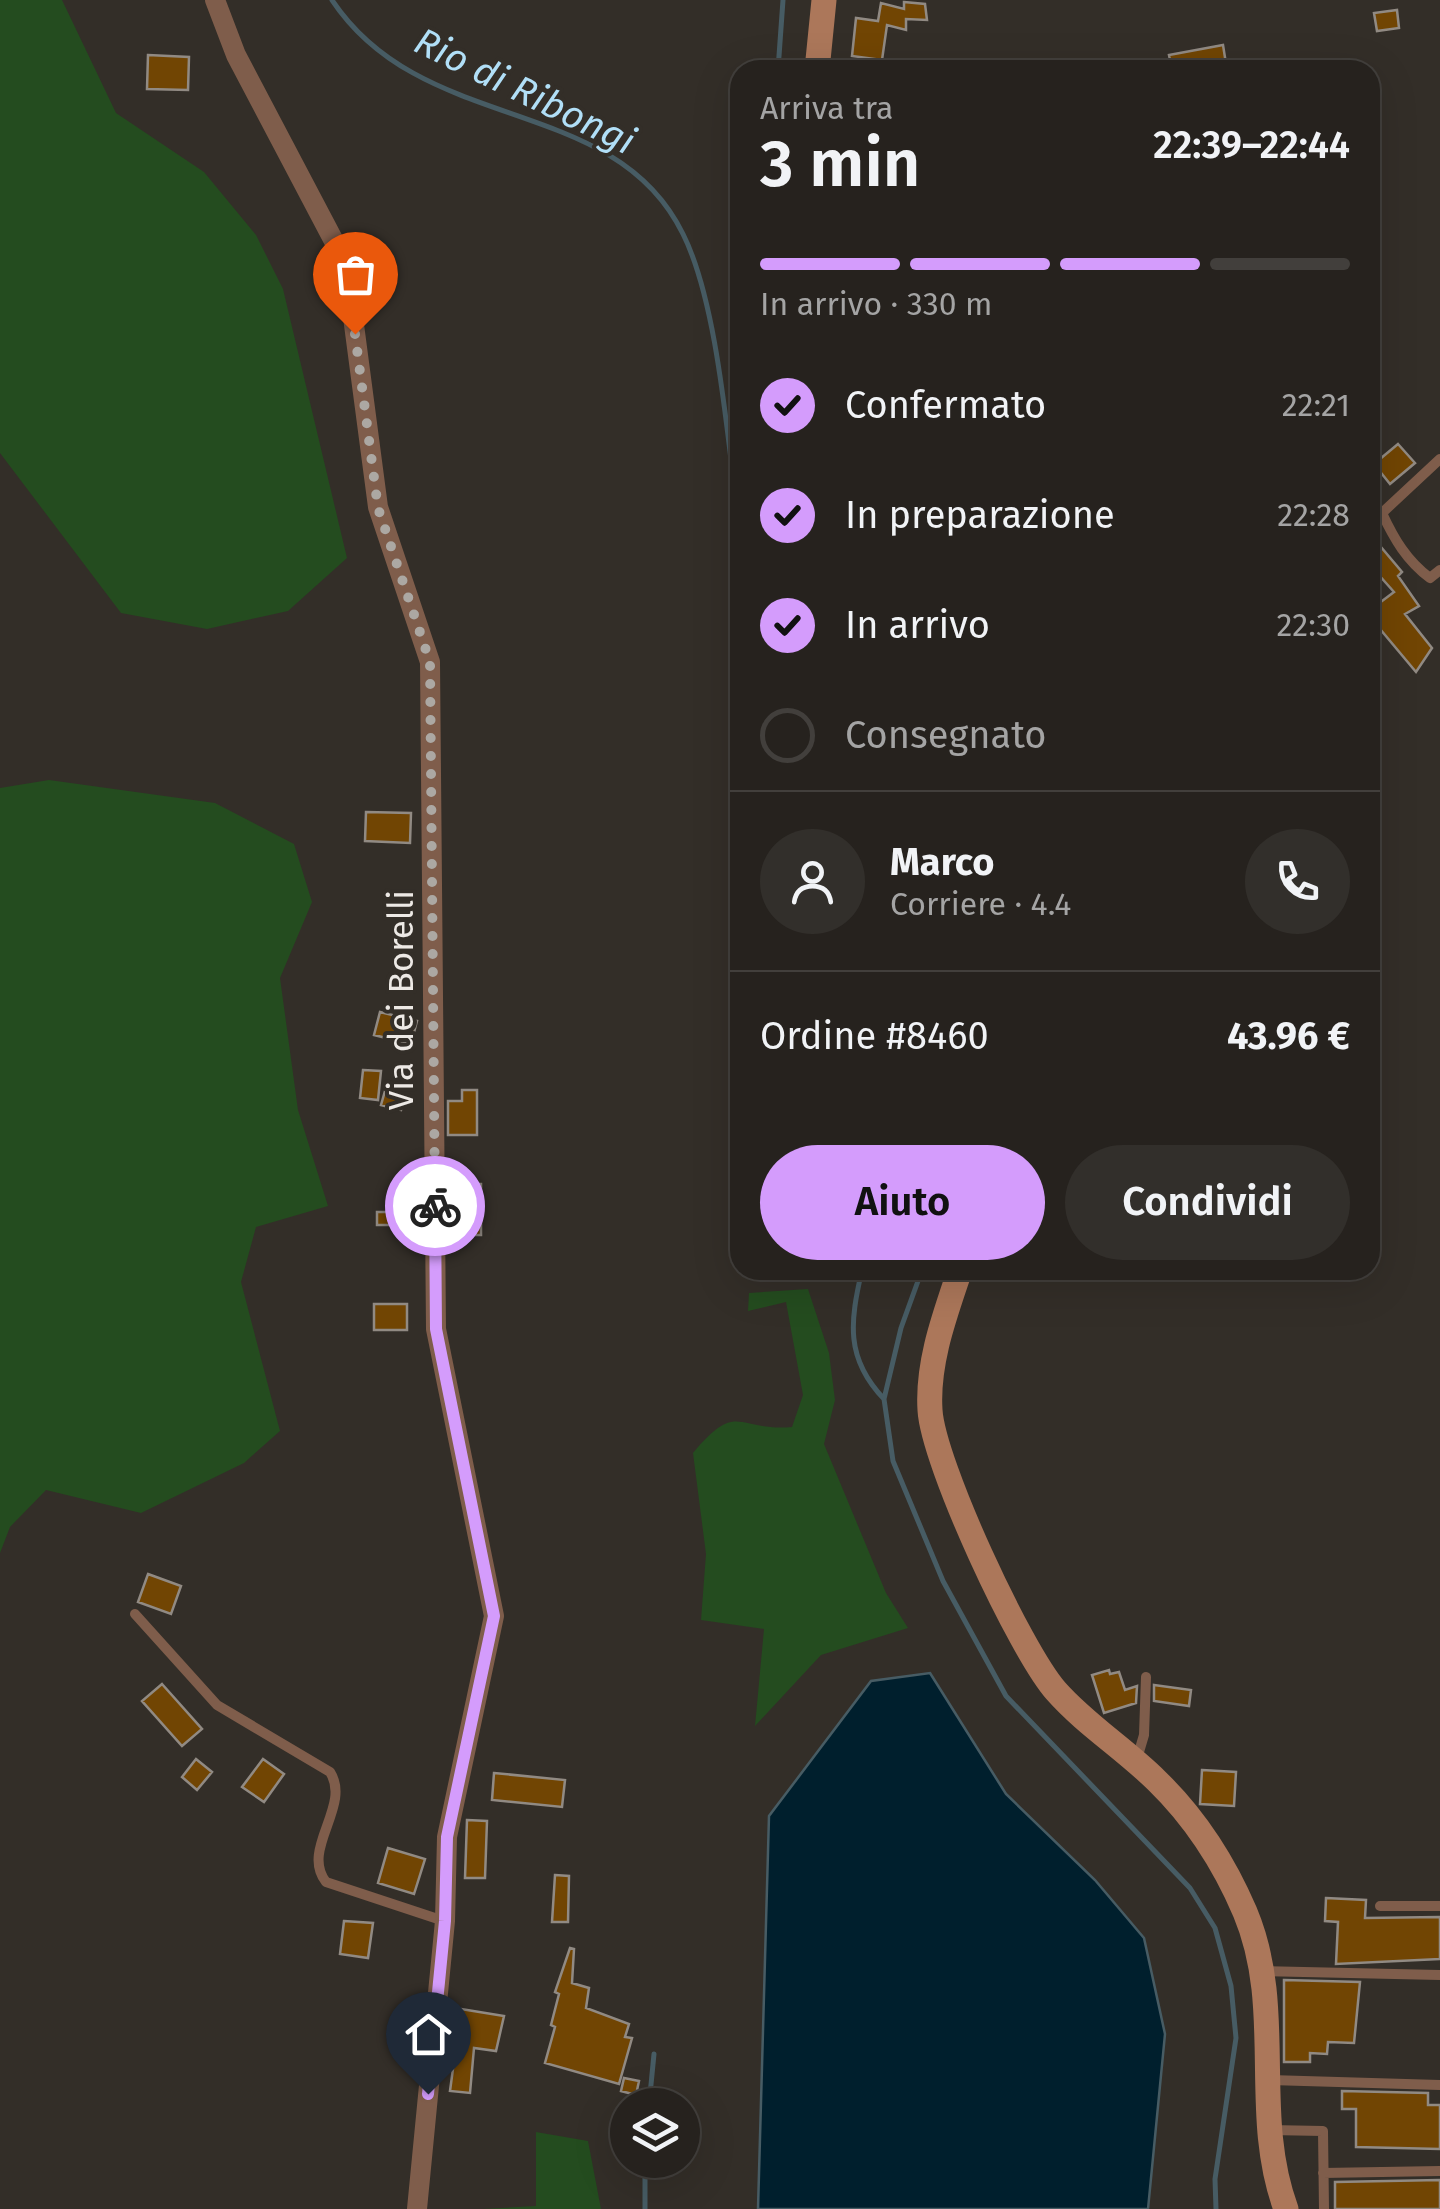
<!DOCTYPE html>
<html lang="it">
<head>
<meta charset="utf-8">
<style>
	:root { --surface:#26221e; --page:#322f2b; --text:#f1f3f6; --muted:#a4a4a4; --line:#423f3c; --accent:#d49cfc }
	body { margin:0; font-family:"Fira Sans",sans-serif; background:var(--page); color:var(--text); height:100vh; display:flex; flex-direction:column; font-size:38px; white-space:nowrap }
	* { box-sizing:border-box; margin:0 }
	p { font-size:32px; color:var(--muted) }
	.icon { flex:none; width:55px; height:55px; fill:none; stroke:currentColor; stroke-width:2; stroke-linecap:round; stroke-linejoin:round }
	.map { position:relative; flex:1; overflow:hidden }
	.side { position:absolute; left:730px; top:60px; width:650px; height:1220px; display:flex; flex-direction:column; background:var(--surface); border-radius:30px; box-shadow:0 10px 40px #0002,0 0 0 2px var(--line) }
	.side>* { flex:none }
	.tools { position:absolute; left:610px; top:2088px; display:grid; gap:20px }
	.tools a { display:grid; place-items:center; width:90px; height:90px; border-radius:50%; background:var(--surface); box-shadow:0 10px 40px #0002,0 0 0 2px var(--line); font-size:50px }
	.pin { position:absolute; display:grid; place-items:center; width:85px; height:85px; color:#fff; margin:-102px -42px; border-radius:50% 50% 50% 0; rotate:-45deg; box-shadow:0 0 10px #0007 }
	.pin .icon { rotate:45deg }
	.courier { position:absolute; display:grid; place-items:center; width:100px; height:100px; margin:-50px; border:8px solid #d49cfc; border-radius:50%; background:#fff; color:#222; box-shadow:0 2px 12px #0007 }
	.head em { font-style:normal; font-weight:600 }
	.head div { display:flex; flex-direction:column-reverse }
	.head { display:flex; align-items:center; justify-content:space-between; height:170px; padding:0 30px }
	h1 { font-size:65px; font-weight:600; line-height:75px }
	.bar { display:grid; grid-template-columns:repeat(4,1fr); gap:15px 10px; align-content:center; height:120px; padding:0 30px }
	.bar i { height:12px; border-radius:8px; background:var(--line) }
	.bar .on { background:var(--accent) }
	.bar p { grid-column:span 4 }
	.line { display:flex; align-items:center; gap:25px; padding:0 30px; border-top:2px solid var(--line) }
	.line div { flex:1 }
	.round { display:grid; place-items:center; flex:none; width:105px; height:105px; border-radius:52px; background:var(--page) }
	ol { padding:0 30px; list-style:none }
	li { display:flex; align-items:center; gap:30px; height:110px }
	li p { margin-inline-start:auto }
	li .icon { padding:10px; border-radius:50%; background:var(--accent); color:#111; stroke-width:4 }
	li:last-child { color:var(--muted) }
	li i { width:55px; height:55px; border:5px solid var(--line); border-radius:50% }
	.button { display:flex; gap:20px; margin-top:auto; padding:20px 30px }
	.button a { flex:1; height:115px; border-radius:60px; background:var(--accent); color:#111; font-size:40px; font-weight:600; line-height:115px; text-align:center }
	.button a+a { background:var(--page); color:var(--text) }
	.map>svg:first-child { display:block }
	.green { fill:#244c1f }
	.water { fill:#001f2d; stroke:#475c64; stroke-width:2.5 }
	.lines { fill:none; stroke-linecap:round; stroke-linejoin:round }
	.stream { stroke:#475c64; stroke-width:5 }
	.building { fill:#714503; stroke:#918a83; stroke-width:2.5 }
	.service { stroke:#7f5d4b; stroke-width:10 }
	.minor { stroke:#7f5d4b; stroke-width:20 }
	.secondary { stroke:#ac775a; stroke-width:25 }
	.done { stroke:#aca8a3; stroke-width:10; stroke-dasharray:0 18 }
	.route { stroke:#d49cfc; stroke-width:12 }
	.labels { text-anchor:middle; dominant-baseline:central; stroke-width:8; stroke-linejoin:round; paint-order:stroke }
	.street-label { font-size:35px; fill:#ede9e5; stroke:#332e28 }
	.water-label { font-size:38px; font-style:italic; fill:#b1dff7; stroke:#332e28 }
</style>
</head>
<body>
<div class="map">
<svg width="1440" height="2209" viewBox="0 0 1440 2209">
	<rect width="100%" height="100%" fill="#332e28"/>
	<path class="green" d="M 0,0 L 62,0 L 116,113 L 204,172 L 256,235 L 283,289 L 347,558 L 288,611 L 207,629 L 121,613 L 0,453 Z
		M 49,780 L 215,803 L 294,844 L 312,902 L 280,978 L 298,1110 L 328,1206 L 256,1227 L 241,1282 L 280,1431 L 244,1463 L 141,1513 L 46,1490 L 10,1527 L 0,1553 L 0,788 Z
		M 808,1289 L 829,1353 L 835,1400 L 824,1444 L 886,1593 L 908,1628 L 821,1655 L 755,1726 L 764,1629 L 701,1620 L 706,1554 L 693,1453 C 738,1399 737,1432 792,1427 L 803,1395 L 786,1302 L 748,1311 L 749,1293 Z
		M 536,2132 L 588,2141 L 601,2209 L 483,2209 L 536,2206 Z"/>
	<path class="water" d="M 930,1673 L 1006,1794 L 1095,1880 L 1144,1938 L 1165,2034 L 1148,2209 L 758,2209 L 769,1816 L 871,1681 Z"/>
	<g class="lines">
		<path class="stream" d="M 332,0 C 423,137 614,92 683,234 C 719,306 728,449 740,532
			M 778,70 L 783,0
			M 862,1270 C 850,1322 845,1358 884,1399
			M 922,1270 L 901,1328 L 884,1399 L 893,1461 L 943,1581 L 1006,1696 L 1190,1888 L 1215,1928 L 1231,1986 L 1236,2038 L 1215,2179 L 1216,2209
			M 649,2105 L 654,2054
			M 645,2160 L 645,2209"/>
	</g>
	<path class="building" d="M 904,2 L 925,4 L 927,20 L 906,19 L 906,30 L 887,25 L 882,60 L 852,56 L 856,18 L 878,21 L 881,3 L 904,9 Z
		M 1397,10 L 1399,28 L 1377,31 L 1374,13 Z
		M 1223,45 L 1227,70 L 1172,70 L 1169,55 Z
		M 148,55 L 189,57 L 188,90 L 147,89 Z
		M 1398,444 L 1415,463 L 1390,484 L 1374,464 Z
		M 1370,534 L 1402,572 L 1398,576 L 1419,606 L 1405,614 L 1432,648 L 1416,672 L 1370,617 L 1370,610 L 1394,592 L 1370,565 Z
		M 366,812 L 411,813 L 410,843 L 365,841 Z
		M 380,1012 L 417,1021 L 411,1044 L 374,1035 Z
		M 363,1070 L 381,1071 L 378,1100 L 360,1098 Z
		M 462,1090 L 477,1090 L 477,1135 L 448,1135 L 448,1101 L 462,1101 Z
		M 385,1091 L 404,1095 L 401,1110 L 381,1105 Z
		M 459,1184 L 481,1184 L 481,1235 L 459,1235 Z
		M 377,1212 L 394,1212 L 394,1225 L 377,1225 Z
		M 374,1304 L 407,1304 L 407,1330 L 374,1330 Z
		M 148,1574 L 181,1586 L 171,1614 L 138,1602 Z
		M 1109,1670 L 1110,1674 L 1119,1672 L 1125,1690 L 1137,1686 L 1136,1703 L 1104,1713 L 1092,1675 Z
		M 162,1684 L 202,1729 L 182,1746 L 142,1701 Z
		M 1154,1685 L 1191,1690 L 1189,1706 L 1154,1701 Z
		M 196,1759 L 212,1772 L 197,1790 L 182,1777 Z
		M 263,1759 L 284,1774 L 264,1802 L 242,1787 Z
		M 1202,1770 L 1236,1772 L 1234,1806 L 1200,1804 Z
		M 494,1773 L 565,1780 L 562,1807 L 492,1800 Z
		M 467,1820 L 487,1821 L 485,1878 L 465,1878 Z
		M 388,1848 L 425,1859 L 414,1894 L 378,1883 Z
		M 555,1875 L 569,1876 L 568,1922 L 552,1922 Z
		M 1326,1898 L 1366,1900 L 1365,1918 L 1440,1917 L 1440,1959 L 1336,1964 L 1338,1922 L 1325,1921 Z
		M 344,1921 L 373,1923 L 368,1958 L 340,1954 Z
		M 570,1948 L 574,1949 L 572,1983 L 589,1988 L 586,2008 L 629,2024 L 625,2037 L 632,2038 L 619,2084 L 545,2063 L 555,2027 L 551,2025 L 559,1994 L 555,1992 Z
		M 1284,1980 L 1360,1982 L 1354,2043 L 1328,2042 L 1327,2054 L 1310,2053 L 1310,2062 L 1284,2062 Z
		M 461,2009 L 504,2016 L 496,2051 L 474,2048 L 470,2093 L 450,2091 Z
		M 624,2078 L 639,2081 L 636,2095 L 621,2091 Z
		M 1342,2091 L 1428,2093 L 1428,2105 L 1440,2105 L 1440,2149 L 1356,2147 L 1356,2109 L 1342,2109 Z
		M 1440,2180 L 1440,2209 L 1335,2209 L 1335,2182 Z"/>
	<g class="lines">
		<path class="service" d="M 1440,459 L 1382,513 C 1394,539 1407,561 1430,578 L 1440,570
			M 135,1614 L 217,1705 L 330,1772 C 352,1806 300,1849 326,1882 L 444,1921
			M 1136,1762 L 1144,1735 L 1146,1677
			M 1380,1906 L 1440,1906
			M 1264,1971 L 1440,1975
			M 1270,2080 L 1440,2085
			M 1270,2130 L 1323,2131 L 1324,2209
			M 1323,2173 L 1440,2171"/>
		<path class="minor" d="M 215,0 L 236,55 L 346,264 L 378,507 L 430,662 L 436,1329 L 494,1616 L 447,1837 L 445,1921 L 417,2209"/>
		<path class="secondary" d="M 817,70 L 824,0
			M 960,1270 C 945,1315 927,1362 930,1410 C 933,1463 1020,1650 1056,1691 C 1086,1725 1125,1749 1157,1781 C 1196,1819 1224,1863 1245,1912 C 1286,2009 1250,2112 1286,2209"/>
	</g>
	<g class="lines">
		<path class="done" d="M 355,334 L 378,508 L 430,662 L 435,1206"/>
		<path class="route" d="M 428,2094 L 445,1921 L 447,1837 L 494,1616 L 436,1329 L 435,1206"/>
	</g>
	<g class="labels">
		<g class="street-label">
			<text transform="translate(401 1000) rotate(-90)">Via dei Borelli</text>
		</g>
		<g class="water-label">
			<text transform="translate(525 91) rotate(26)">Rio di Ribongi</text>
		</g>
	</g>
</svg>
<div class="tools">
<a><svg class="icon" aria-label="layers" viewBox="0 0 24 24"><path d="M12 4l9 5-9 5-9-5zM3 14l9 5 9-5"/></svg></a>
</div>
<div class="pin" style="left:355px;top:334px;background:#ea580c"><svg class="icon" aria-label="bag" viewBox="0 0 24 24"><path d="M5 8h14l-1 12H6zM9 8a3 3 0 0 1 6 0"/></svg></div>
<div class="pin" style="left:428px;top:2094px;background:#1f2937"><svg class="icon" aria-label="home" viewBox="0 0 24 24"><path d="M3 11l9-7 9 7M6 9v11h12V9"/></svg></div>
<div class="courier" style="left:435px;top:1206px"><svg class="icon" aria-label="bike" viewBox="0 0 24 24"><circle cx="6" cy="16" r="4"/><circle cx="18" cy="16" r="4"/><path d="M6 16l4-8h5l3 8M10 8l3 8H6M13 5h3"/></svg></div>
<section class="side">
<div class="head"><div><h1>3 min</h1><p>Arriva tra</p></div><em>22:39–22:44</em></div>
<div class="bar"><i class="on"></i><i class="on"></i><i class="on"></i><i></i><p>In arrivo · 330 m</p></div>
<ol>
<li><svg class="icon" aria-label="check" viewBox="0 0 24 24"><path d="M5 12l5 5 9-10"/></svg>Confermato<p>22:21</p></li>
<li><svg class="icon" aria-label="check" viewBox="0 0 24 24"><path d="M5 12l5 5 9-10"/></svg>In preparazione<p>22:28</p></li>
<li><svg class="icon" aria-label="check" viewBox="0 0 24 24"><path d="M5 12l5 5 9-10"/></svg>In arrivo<p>22:30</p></li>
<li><i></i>Consegnato</li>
</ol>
<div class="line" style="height:180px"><a class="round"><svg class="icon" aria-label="person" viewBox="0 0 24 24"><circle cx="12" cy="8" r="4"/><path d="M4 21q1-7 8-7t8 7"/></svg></a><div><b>Marco</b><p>Corriere · 4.4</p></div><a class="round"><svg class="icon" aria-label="phone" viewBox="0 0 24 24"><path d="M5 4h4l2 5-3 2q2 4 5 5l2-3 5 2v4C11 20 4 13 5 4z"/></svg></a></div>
<div class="line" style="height:130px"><div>Ordine #8460</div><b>43.96 €</b></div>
<div class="button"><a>Aiuto</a><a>Condividi</a></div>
</section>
</div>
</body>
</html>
